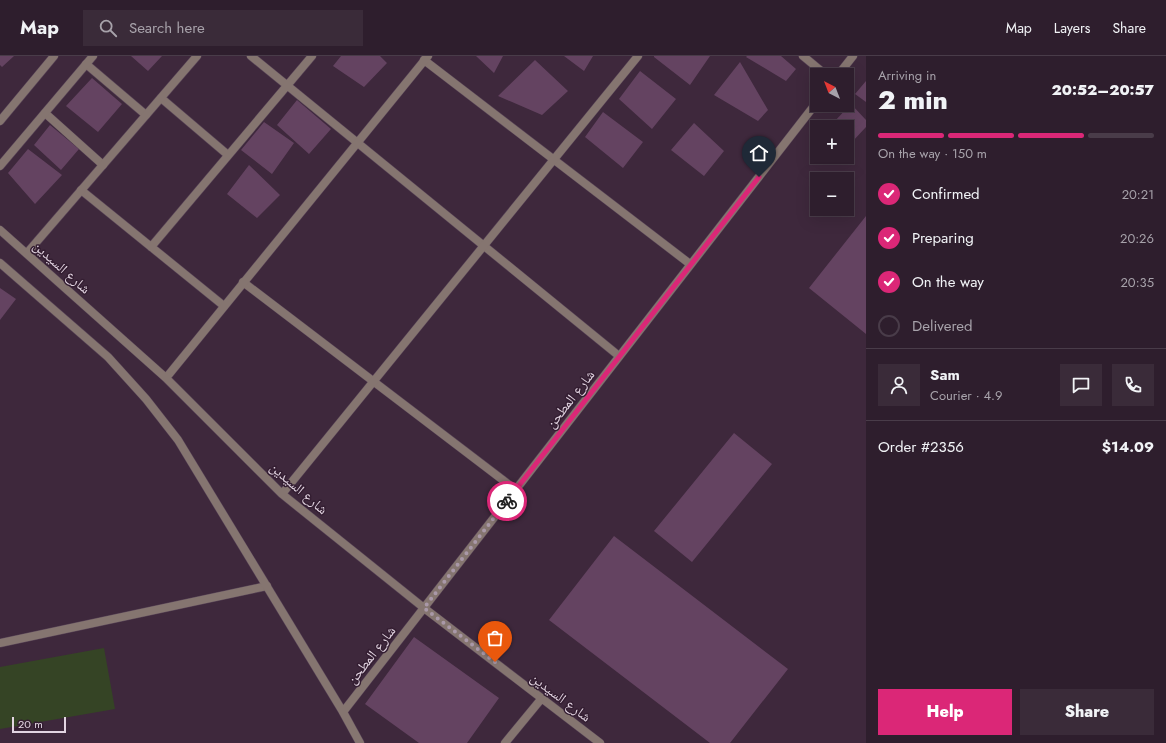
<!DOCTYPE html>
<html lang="en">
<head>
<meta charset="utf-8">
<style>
	:root { --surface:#2e1e2d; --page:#3a2b39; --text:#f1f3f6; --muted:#a7a2aa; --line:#493c49; --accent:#db2777 }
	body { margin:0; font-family:Jost,"Noto Naskh Arabic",sans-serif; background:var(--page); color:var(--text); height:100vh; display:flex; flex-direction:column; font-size:15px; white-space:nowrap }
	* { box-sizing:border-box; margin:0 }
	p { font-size:13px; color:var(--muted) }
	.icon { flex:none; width:22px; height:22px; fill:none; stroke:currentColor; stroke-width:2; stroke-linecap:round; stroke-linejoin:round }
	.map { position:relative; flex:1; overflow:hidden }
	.panel { display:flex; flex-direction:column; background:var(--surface); width:300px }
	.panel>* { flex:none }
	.needle { width:26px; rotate:318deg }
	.fabs { position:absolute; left:810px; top:12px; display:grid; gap:8px }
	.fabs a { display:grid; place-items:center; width:44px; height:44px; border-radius:0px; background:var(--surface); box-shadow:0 4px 16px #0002,0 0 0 1px var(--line); font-size:20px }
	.scale { position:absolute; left:12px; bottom:10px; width:54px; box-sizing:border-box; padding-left:4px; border:2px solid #e3d5e2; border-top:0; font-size:11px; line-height:14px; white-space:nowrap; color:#e3d5e2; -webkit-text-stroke:3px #341e32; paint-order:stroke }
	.pin { position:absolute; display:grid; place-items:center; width:34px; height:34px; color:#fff; margin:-41px -17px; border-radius:50% 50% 50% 0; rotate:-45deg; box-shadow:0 0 4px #0007 }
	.pin .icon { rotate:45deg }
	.courier { position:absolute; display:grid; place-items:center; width:40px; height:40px; margin:-20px; border:3px solid #db2777; border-radius:50%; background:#fff; color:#222; box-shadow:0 1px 5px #0007 }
	.summary em { font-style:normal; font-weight:800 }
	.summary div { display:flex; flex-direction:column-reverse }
	.summary { display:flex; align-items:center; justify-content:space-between; height:68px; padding:0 12px }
	h1 { font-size:26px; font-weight:800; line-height:30px }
	.bar { display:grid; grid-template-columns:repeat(4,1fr); gap:6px 4px; align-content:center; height:48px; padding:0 12px }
	.bar i { height:5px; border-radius:3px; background:var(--line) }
	.bar .selected { background:var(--accent) }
	.bar p { grid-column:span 4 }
	.line { display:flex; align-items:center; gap:10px; padding:0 12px; border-top:1px solid var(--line) }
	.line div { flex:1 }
	.round { display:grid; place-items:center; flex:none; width:42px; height:42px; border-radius:0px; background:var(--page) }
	ol { padding:0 12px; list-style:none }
	li { display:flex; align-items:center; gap:12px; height:44px }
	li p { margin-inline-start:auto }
	li .icon { padding:4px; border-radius:50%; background:var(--accent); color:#fff; stroke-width:4 }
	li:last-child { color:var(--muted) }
	li i { width:22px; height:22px; border:2px solid var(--line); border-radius:50% }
	.action { display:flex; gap:8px; margin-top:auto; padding:8px 12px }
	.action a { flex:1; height:46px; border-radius:0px; background:var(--accent); color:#fff; font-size:16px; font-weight:800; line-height:46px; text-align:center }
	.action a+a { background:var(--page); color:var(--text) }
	header { display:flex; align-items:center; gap:24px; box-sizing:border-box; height:56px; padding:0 20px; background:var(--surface); border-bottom:1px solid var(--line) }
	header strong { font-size:19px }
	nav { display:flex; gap:22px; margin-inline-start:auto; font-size:14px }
	.search { width:280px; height:36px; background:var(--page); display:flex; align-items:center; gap:10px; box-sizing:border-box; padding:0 14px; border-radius:0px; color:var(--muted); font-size:15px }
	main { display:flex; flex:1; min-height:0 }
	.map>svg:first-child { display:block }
	.green { fill:#354425 }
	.building { fill:#644361 }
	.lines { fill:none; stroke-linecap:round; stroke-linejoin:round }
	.lane-casing { stroke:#584457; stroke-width:9 }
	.street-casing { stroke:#584457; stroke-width:9 }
	.lane { stroke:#857570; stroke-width:8 }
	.street { stroke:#857570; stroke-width:8 }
	.done { stroke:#a998a8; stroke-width:4; stroke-dasharray:0 7.2 }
	.route { stroke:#db2777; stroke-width:5 }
	.labels { text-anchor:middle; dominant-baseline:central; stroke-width:3; stroke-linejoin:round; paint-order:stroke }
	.street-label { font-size:14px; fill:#e3d5e2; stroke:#341e32 }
</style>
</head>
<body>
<header>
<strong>Map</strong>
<div class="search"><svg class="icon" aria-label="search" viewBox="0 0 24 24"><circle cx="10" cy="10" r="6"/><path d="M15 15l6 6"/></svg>Search here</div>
<nav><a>Map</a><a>Layers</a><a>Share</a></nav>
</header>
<main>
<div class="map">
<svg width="866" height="687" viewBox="0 0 866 687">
	<rect width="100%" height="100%" fill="#3e283c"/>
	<path class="green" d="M 104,592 L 115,653 L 0,673 L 0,611 Z"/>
	<path class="building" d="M 0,0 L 14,0 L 2,11 L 0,9 Z
		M 131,0 L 162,0 L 148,15 Z
		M 341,0 L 380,0 L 387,7 L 364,31 L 333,10 Z
		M 476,0 L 503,0 L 494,17 Z
		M 564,0 L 593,0 L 584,15 Z
		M 654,0 L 710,0 L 690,29 L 654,1 Z
		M 747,0 L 781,0 L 796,13 L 786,25 L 746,1 Z
		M 535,4 L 568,35 L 542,59 L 498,40 Z
		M 740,6 L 768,54 L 758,65 L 714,39 Z
		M 640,15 L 676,43 L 652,73 L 619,43 Z
		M 92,22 L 122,48 L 98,76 L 66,50 Z
		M 866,25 L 866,46 L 855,38 Z
		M 297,44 L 331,73 L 309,98 L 277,69 Z
		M 851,48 L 866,64 L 866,71 L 852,86 L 847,81 L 847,71 L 835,71 L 832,68 Z
		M 603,56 L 643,86 L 623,112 L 585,81 Z
		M 264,66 L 294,87 L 272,118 L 241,94 Z
		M 694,67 L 724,95 L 704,120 L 671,94 Z
		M 50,69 L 79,93 L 61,114 L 34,89 Z
		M 28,93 L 62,119 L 35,148 L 8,117 Z
		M 249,109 L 280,139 L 257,162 L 227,138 Z
		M 866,160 L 866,278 L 809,232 Z
		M 0,232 L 16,243 L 0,264 Z
		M 734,377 L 772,408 L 692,506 L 654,475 Z
		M 614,480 L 788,613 L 730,687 L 710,687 L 549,564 Z
		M 414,581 L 499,642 L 467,687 L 419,687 L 365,648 Z"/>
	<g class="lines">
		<g class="lane-casing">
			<path id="lane" d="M 251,0 L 619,300
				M 424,4 L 690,208
				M 86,8 L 146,59
				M 161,42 L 228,99
				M 45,57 L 103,109
				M 81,134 L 224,250
				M 151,191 L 312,0
				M 243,226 L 516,434
				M 0,587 L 267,530"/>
		</g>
		<g class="street-casing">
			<path id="street" d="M 803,0 L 826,19
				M 838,19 L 853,0
				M 0,65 L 54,0
				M 0,110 L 93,0
				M 0,174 L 166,322 L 282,438 L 424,552 L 600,687
				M 27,197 L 197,0
				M 0,207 L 108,301 L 146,343 L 178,384 L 343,656 L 360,687
				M 166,322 L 428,0
				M 282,438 L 638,0
				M 343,656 L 817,46
				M 505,687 L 542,642"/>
		</g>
		<use href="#lane" class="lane"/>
		<use href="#street" class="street"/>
	</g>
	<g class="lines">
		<path class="done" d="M 495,606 L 424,552 L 507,445"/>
		<path class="route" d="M 507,445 L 759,121"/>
	</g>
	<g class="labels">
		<g class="street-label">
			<text transform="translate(62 211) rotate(42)">شارع السيدين</text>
			<text transform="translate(570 343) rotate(-52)">شارع المطحن</text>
			<text transform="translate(299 432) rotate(41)">شارع السيدين</text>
			<text transform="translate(371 599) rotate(-52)">شارع المطحن</text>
			<text transform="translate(561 641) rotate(37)">شارع السيدين</text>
		</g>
	</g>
</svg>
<div class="fabs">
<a><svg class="needle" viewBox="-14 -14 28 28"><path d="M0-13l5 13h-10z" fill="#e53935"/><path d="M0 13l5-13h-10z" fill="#a7a2aa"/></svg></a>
<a>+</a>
<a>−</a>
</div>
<div class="scale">20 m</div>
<div class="pin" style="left:495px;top:606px;background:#ea580c"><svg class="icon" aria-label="bag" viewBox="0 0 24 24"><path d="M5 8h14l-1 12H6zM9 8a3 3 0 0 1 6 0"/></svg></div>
<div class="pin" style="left:759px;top:121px;background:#1f2937"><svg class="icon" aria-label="home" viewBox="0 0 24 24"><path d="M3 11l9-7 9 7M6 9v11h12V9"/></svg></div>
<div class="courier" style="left:507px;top:445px"><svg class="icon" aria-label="bike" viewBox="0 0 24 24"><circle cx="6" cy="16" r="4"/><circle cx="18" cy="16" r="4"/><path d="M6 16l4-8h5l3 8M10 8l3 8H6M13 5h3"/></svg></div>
</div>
<section class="panel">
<div class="summary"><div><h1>2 min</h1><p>Arriving in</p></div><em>20:52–20:57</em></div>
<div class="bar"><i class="selected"></i><i class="selected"></i><i class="selected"></i><i></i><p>On the way · 150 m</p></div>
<ol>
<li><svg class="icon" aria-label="check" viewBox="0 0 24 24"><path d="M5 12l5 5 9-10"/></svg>Confirmed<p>20:21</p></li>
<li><svg class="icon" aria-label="check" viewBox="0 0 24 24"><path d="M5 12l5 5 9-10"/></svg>Preparing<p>20:26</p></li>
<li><svg class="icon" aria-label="check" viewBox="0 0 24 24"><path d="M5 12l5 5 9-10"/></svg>On the way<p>20:35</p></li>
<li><i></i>Delivered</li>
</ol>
<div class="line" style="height:72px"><a class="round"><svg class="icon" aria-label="person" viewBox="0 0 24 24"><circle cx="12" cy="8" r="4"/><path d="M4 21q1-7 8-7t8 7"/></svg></a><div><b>Sam</b><p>Courier · 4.9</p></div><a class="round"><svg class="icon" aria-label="chat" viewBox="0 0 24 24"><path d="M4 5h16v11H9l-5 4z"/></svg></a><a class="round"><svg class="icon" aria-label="phone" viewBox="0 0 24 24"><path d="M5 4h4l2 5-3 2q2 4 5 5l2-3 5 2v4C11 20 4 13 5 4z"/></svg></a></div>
<div class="line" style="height:52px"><div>Order #2356</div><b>$14.09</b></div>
<div class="action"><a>Help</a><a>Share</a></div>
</section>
</main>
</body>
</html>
